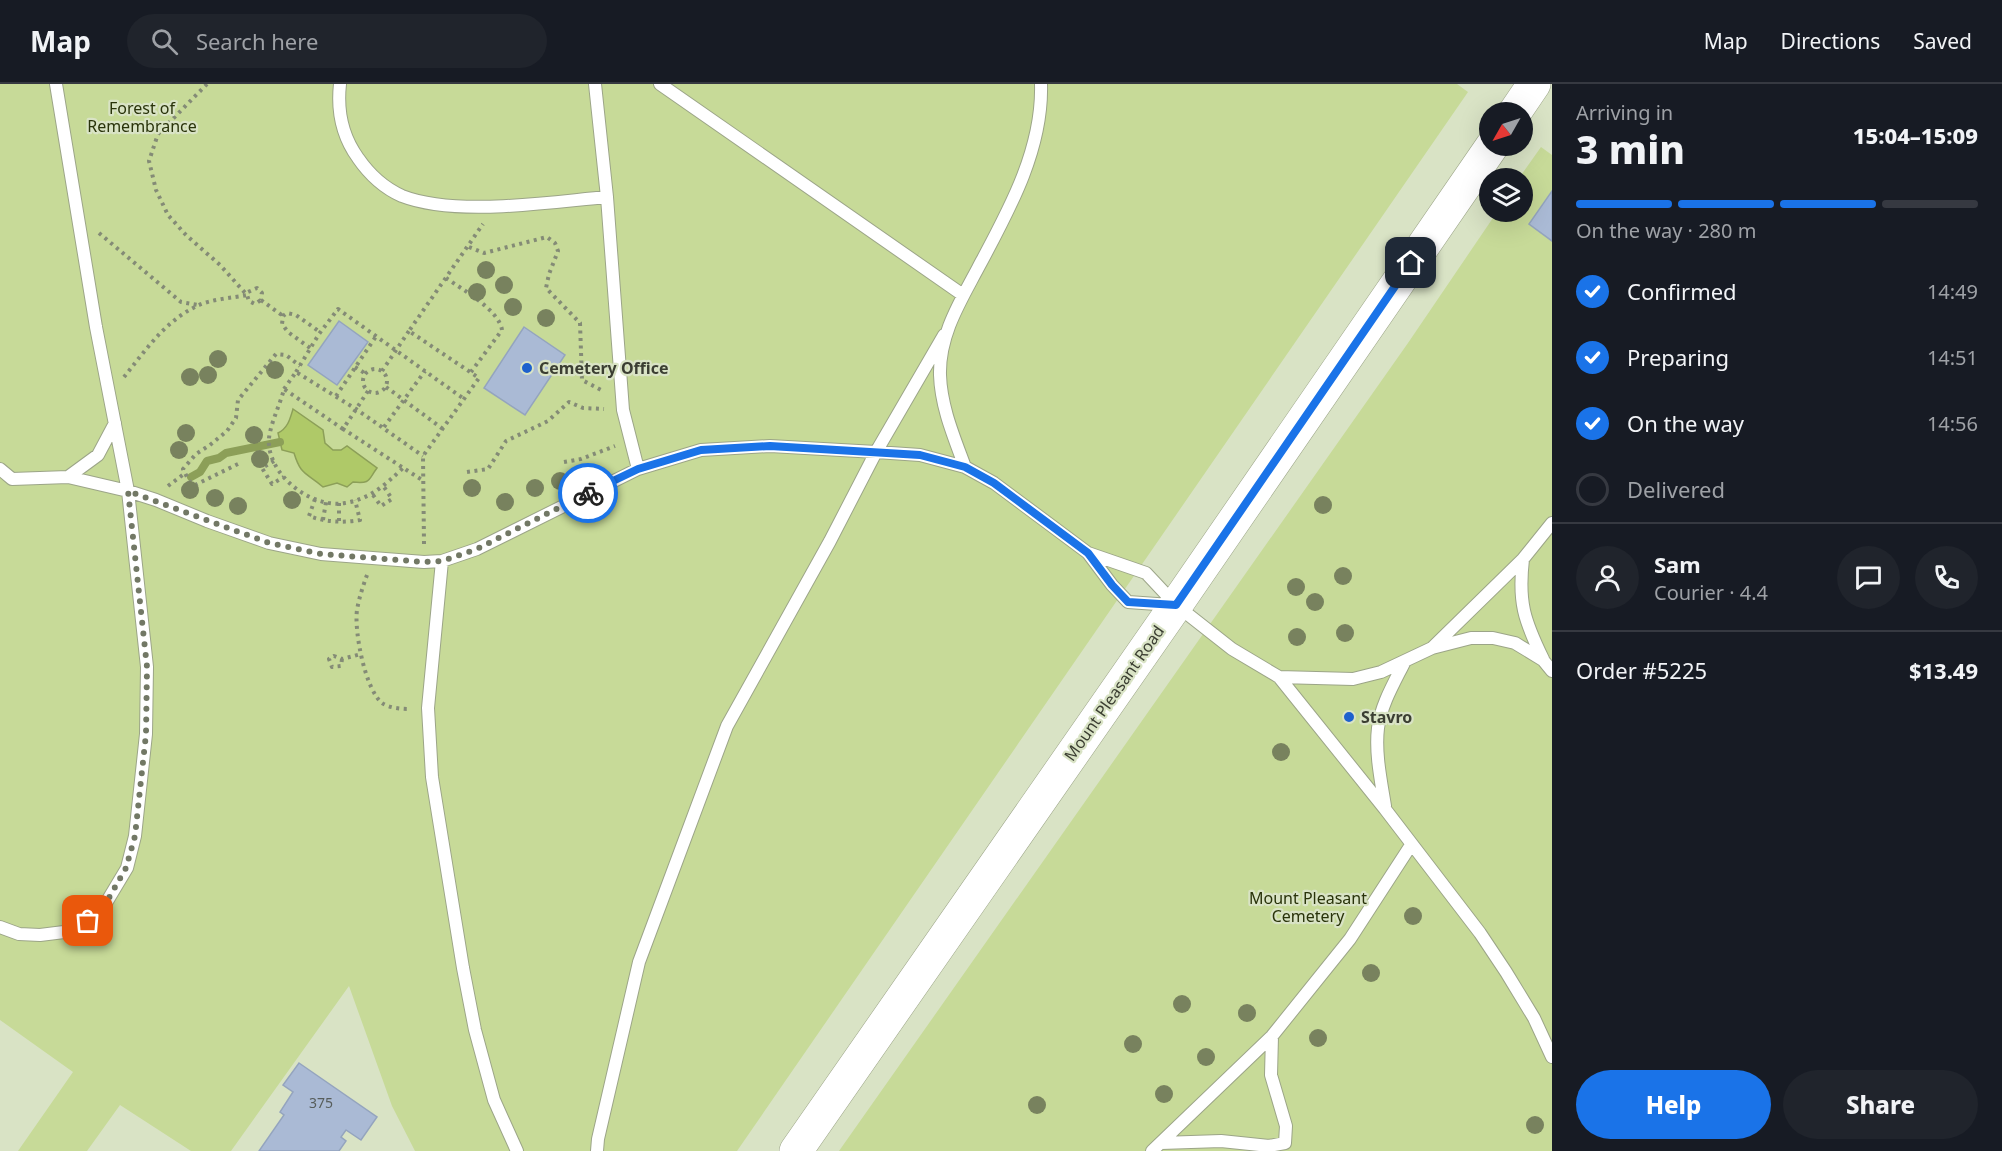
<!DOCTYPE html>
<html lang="en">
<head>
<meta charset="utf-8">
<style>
	:root { --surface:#171b24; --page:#20242c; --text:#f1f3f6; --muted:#9ea1a6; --line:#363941; --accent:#1a73e8 }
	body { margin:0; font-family:"Noto Sans",sans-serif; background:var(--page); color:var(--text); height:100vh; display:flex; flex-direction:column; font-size:22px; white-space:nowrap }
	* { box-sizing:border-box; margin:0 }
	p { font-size:20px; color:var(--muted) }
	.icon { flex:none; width:33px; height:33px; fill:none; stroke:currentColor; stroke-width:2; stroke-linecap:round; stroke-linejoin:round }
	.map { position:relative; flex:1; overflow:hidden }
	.panel { display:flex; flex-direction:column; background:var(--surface); width:450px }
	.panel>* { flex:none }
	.needle { width:39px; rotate:231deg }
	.controls { position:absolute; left:1479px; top:18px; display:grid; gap:12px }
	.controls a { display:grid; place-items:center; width:54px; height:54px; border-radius:50%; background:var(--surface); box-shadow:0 6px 24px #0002; font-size:30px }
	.pin { position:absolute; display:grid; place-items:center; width:51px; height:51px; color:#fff; margin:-26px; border-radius:12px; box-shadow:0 3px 9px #0006 }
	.courier { position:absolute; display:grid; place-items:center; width:60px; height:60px; margin:-30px; border:4px solid #1a73e8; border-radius:50%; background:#fff; color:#222; box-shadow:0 2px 8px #0007 }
	.overview em { font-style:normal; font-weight:800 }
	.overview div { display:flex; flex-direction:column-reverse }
	.overview { display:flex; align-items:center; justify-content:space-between; height:102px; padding:0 24px }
	h1 { font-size:39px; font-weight:800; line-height:45px }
	.bar { display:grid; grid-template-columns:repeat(4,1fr); gap:9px 6px; align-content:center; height:72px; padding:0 24px }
	.bar i { height:8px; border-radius:4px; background:var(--line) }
	.bar .current { background:var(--accent) }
	.bar p { grid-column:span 4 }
	.line { display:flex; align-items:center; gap:15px; padding:0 24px; border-top:2px solid var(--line) }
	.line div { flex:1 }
	.round { display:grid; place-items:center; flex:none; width:63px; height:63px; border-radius:32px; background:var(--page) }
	ol { padding:0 24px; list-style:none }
	li { display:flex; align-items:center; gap:18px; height:66px }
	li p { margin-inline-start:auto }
	li .icon { padding:6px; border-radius:50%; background:var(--accent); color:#fff; stroke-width:4 }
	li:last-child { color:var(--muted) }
	li i { width:33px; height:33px; border:3px solid var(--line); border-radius:50% }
	.button { display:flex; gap:12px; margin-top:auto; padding:12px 24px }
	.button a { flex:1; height:69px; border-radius:36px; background:var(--accent); color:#fff; font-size:24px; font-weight:800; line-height:69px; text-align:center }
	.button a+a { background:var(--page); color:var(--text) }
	header { display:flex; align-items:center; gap:36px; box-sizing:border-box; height:84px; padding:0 30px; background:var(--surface); border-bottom:2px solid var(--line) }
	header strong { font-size:28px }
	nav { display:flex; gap:33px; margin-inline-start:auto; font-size:21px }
	.search { width:420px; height:54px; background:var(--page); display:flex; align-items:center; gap:15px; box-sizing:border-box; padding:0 21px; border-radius:33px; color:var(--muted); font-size:22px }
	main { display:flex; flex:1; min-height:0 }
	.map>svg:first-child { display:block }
	.green { fill:#c7da98 }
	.water { fill:#afc968; stroke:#8c9f58; stroke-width:1.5 }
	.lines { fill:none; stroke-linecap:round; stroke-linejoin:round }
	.stream { stroke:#8c9f58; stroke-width:8 }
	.building { fill:#aabad5; stroke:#94a4be; stroke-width:1.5 }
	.lane-casing { stroke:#9ca588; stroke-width:14 }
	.secondary-casing { stroke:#9ca588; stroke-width:34 }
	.path { stroke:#848b76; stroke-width:4; stroke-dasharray:3 4.5; stroke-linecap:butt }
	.lane { stroke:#fff; stroke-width:12 }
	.secondary { stroke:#fff; stroke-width:33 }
	.tree { fill:#78825e }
	.done { stroke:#727865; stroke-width:6; stroke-dasharray:0 10.8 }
	.route { stroke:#1a73e8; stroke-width:8 }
	.poi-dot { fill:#1e61cd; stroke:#d9e3c5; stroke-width:2 }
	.labels { text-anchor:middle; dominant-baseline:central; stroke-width:4.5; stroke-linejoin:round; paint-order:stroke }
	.number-label { font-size:14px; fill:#575d5b }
	.park-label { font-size:16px; fill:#29330a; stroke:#d9e3c5 }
	.poi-label { font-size:16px; font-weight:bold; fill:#3b3e32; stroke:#d9e3c5; text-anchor:start }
	.street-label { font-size:16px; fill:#3b3e32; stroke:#d9e3c5 }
</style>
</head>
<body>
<header>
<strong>Map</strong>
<div class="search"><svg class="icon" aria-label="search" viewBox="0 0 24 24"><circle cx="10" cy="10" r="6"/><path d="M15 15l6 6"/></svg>Search here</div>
<nav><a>Map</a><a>Directions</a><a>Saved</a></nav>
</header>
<main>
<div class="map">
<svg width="1552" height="1067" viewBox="0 0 1552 1067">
	<rect width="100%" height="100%" fill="#d9e3c5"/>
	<path class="green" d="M 0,0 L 1457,0 L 1468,8 L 737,1067 L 415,1067 L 392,1022 L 349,902 L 231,1067 L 191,1067 L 120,1021 L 87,1067 L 18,1067 L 73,988 L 0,936 Z
		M 1541,63 L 1552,71 L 1552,1067 L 839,1067 L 1408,259 L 1497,128 L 1522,128 L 1522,94 L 1519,94 Z"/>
	<path class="water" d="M 293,325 L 323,346 L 325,359 L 333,366 L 341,366 L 347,362 L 377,384 C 368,396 371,400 353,398 L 347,403 L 337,399 L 323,403 C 306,388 301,392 294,369 L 282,366 L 278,349 C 288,344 290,335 293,325 Z"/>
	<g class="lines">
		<path class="stream" d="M 191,393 L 200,388 L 207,377 L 219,374 L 226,369 L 280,358"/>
	</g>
	<path class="building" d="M 1552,107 L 1552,157 L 1529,140 Z
		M 339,237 L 368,258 L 337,301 L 308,281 Z
		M 524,243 L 565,271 L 525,331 L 484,304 Z
		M 299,979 L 377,1033 L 361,1056 L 346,1046 L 341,1053 L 346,1057 L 339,1067 L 259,1067 L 284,1031 L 280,1028 L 293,1008 L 283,1001 Z"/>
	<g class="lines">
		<g class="lane-casing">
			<path id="lane" d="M 340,0 C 337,27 342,52 358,74 C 369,90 384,104 402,112 C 456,133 549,118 607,113
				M 595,0 L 607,113 L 623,326 L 638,385
				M 660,0 L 963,211
				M 1041,0 C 1043,66 1008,128 978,184 C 960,218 939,251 940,291 C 941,323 954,353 965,383 L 994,399 L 1088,469 L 1112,501 L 1128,518 L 1171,521
				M 0,385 L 12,395 L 68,393 L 128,407 L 156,416 L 207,437 L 269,459 L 321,470 L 424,478 L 442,477 L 477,465 L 638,385 L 701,366 L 770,362 L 876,368 L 920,371 L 965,383
				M 68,393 L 98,371 L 115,339
				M 1088,469 L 1146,489 L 1176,521 L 1232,565 L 1279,593 L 1353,595 L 1381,588 L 1432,564 L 1471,554 L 1493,554 L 1515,559 L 1543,576 L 1552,587
				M 1523,475 C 1518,518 1524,536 1543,575
				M 442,477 L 428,624 L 432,693 L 463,884 L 475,946 L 494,1016 L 517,1067
				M 1433,563 L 1523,475 L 1552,439
				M 1279,593 L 1385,725 L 1480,849 L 1506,888 L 1534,934 L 1552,973
				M 1385,722 C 1381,697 1375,669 1378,644 C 1381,621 1394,599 1404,579
				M 0,843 L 19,850 L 40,851 L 64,848 L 88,837 L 106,819 L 127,784 L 135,752 L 146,650 L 147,583 L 128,407 L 96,243 L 56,0
				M 1161,1059 L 1221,1057 L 1269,1062 L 1285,1059 L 1286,1042 L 1271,991 L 1272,952
				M 597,1067 L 598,1055 L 639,878 L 727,642 L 830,457 L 876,368 L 944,251
				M 1152,1067 L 1272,952 L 1350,855 L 1411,761"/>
		</g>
		<g class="secondary-casing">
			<path id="secondary" d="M 1515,28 L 1534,0
				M 796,1067 L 1176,521 L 1492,62"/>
		</g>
		<path class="path" d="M 207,0 L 158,50 L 149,77 L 156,106 L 168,131 L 186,151 L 220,181 L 247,211 L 249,217 L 255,220 L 261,216
			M 99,149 L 181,218 L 198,221
			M 469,163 L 484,169 L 547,153 L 555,159 L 558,167 L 549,190 L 546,204 L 580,239 L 582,296 L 603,307
			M 446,194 C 463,206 499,226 502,246 L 471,288
			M 261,216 L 283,232
			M 310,264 L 288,248 L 282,240 L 283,232 L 287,229 L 296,231 L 320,248
			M 355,283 L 366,290
			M363 297a12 12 0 1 1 24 0a12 12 0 1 1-24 0Z
			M 382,287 L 409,247
			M 296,288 L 319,250 L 338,225 L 464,315
			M 124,293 C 145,267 165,237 197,222 C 211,215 232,214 247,211 L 248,208 L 257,204 L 262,209 L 261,216
			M 386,303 L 443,345
			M 284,305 L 296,288 L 356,325 L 423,372
			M 368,307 L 343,345 L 422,396
			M 336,312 L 377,251
			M 384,343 L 425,287
			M 343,345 L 284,305 C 280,321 271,338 269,354 C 266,390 311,425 345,419 C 370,415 385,401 403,384
			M 274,377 L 262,384 L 272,400 L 284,393
			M 564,378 L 581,375 L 615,362
			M 238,380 L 195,401 L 189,397 L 183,385 L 196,370 L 210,361 L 227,347 L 236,334 L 238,316 L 276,270 L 286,271 L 300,282
			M 467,388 L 488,385 L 506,357 L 548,337 L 569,318 L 583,324 L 604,325
			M 168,402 L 184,390
			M 373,411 L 381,422 L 392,415 L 384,403
			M 315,415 L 309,432 C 325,438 343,439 360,436 L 355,416
			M 339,419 L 339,438
			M 323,436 L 326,418
			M 424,460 L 423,372 L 479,294 L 409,247 L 483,140
			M 367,491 C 363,502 359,514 357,526 C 354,547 365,605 382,619 C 389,624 401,625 409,625
			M 342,575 L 341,582 L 332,583 L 329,575 L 334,572 L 342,575 L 361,570"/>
		<use href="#lane" class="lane"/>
		<use href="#secondary" class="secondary"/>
	</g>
	<g class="tree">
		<circle cx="486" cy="186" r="9"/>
		<circle cx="504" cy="201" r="9"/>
		<circle cx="477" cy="208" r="9"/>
		<circle cx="513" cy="223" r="9"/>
		<circle cx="546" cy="234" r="9"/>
		<circle cx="218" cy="275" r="9"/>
		<circle cx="275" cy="286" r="9"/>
		<circle cx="208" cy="291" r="9"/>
		<circle cx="190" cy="293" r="9"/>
		<circle cx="186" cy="349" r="9"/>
		<circle cx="254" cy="351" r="9"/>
		<circle cx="179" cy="366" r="9"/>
		<circle cx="260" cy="375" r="9"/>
		<circle cx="560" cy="397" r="9"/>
		<circle cx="472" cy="404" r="9"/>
		<circle cx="535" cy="404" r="9"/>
		<circle cx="190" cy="406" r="9"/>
		<circle cx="215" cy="414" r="9"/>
		<circle cx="292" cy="416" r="9"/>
		<circle cx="505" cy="418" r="9"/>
		<circle cx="1323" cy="421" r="9"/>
		<circle cx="238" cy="422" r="9"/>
		<circle cx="1343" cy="492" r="9"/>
		<circle cx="1296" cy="503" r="9"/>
		<circle cx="1315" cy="518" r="9"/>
		<circle cx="1345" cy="549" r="9"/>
		<circle cx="1297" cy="553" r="9"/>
		<circle cx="1281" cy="668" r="9"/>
		<circle cx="1413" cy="832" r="9"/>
		<circle cx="1371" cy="889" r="9"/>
		<circle cx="1182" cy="920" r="9"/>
		<circle cx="1247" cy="929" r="9"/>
		<circle cx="1318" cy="954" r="9"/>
		<circle cx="1133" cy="960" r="9"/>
		<circle cx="1206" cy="973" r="9"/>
		<circle cx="1164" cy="1010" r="9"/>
		<circle cx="1037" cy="1021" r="9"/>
		<circle cx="1535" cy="1041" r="9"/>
	</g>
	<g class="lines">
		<path class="done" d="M 88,837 L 106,819 L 126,784 L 135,752 L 146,650 L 147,583 L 128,407 L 269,459 L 321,470 L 424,478 L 442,477 L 477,465 L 588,409"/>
		<path class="route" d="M 588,409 L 638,385 L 701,366 L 770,362 L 920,371 L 965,383 L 994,399 L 1088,469 L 1112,501 L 1128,518 L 1176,521 L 1411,179"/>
	</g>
	<g class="poi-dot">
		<circle cx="527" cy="284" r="6"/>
		<circle cx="1349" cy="633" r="6"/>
	</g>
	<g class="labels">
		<g class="number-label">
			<text x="321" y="1018">375</text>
		</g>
		<g class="park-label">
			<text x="142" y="24">Forest of<tspan x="142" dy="18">Remembrance</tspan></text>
			<text x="1308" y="814">Mount Pleasant<tspan x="1308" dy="18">Cemetery</tspan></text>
		</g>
		<g class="poi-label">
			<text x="539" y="284">Cemetery Office</text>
			<text x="1361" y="633">Stavro</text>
		</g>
		<g class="street-label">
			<text transform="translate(1114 609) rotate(-55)">Mount Pleasant Road</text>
		</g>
	</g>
</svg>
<div class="controls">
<a><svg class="needle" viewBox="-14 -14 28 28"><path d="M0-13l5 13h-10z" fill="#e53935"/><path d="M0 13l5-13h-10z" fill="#9ea1a6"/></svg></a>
<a><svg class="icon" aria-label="layers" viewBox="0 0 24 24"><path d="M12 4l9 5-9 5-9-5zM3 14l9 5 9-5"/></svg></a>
</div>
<div class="pin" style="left:88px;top:837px;background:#ea580c"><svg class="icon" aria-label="bag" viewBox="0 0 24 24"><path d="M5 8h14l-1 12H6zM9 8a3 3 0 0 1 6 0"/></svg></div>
<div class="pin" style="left:1411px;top:179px;background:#1f2937"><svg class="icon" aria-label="home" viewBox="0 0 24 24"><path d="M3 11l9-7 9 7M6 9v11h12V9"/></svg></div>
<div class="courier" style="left:588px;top:409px"><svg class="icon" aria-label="bike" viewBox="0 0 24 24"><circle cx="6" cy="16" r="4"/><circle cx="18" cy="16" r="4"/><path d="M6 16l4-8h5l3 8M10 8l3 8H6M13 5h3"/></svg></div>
</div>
<section class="panel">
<div class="overview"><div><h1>3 min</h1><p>Arriving in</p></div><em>15:04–15:09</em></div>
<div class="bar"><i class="current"></i><i class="current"></i><i class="current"></i><i></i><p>On the way · 280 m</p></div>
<ol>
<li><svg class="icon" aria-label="check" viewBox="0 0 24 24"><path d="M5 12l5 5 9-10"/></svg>Confirmed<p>14:49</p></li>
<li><svg class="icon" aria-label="check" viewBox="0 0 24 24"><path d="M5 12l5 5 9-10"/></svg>Preparing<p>14:51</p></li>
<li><svg class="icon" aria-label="check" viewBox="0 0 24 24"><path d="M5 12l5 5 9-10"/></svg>On the way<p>14:56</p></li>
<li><i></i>Delivered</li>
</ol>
<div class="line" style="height:108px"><a class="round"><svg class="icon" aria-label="person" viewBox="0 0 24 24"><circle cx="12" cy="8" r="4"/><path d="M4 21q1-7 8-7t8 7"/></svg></a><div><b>Sam</b><p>Courier · 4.4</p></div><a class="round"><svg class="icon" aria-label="chat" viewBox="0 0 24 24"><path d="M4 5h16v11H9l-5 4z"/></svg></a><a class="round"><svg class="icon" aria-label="phone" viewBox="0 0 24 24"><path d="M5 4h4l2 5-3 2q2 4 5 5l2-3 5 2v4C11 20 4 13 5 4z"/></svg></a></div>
<div class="line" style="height:78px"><div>Order #5225</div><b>$13.49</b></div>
<div class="button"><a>Help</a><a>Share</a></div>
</section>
</main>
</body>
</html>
